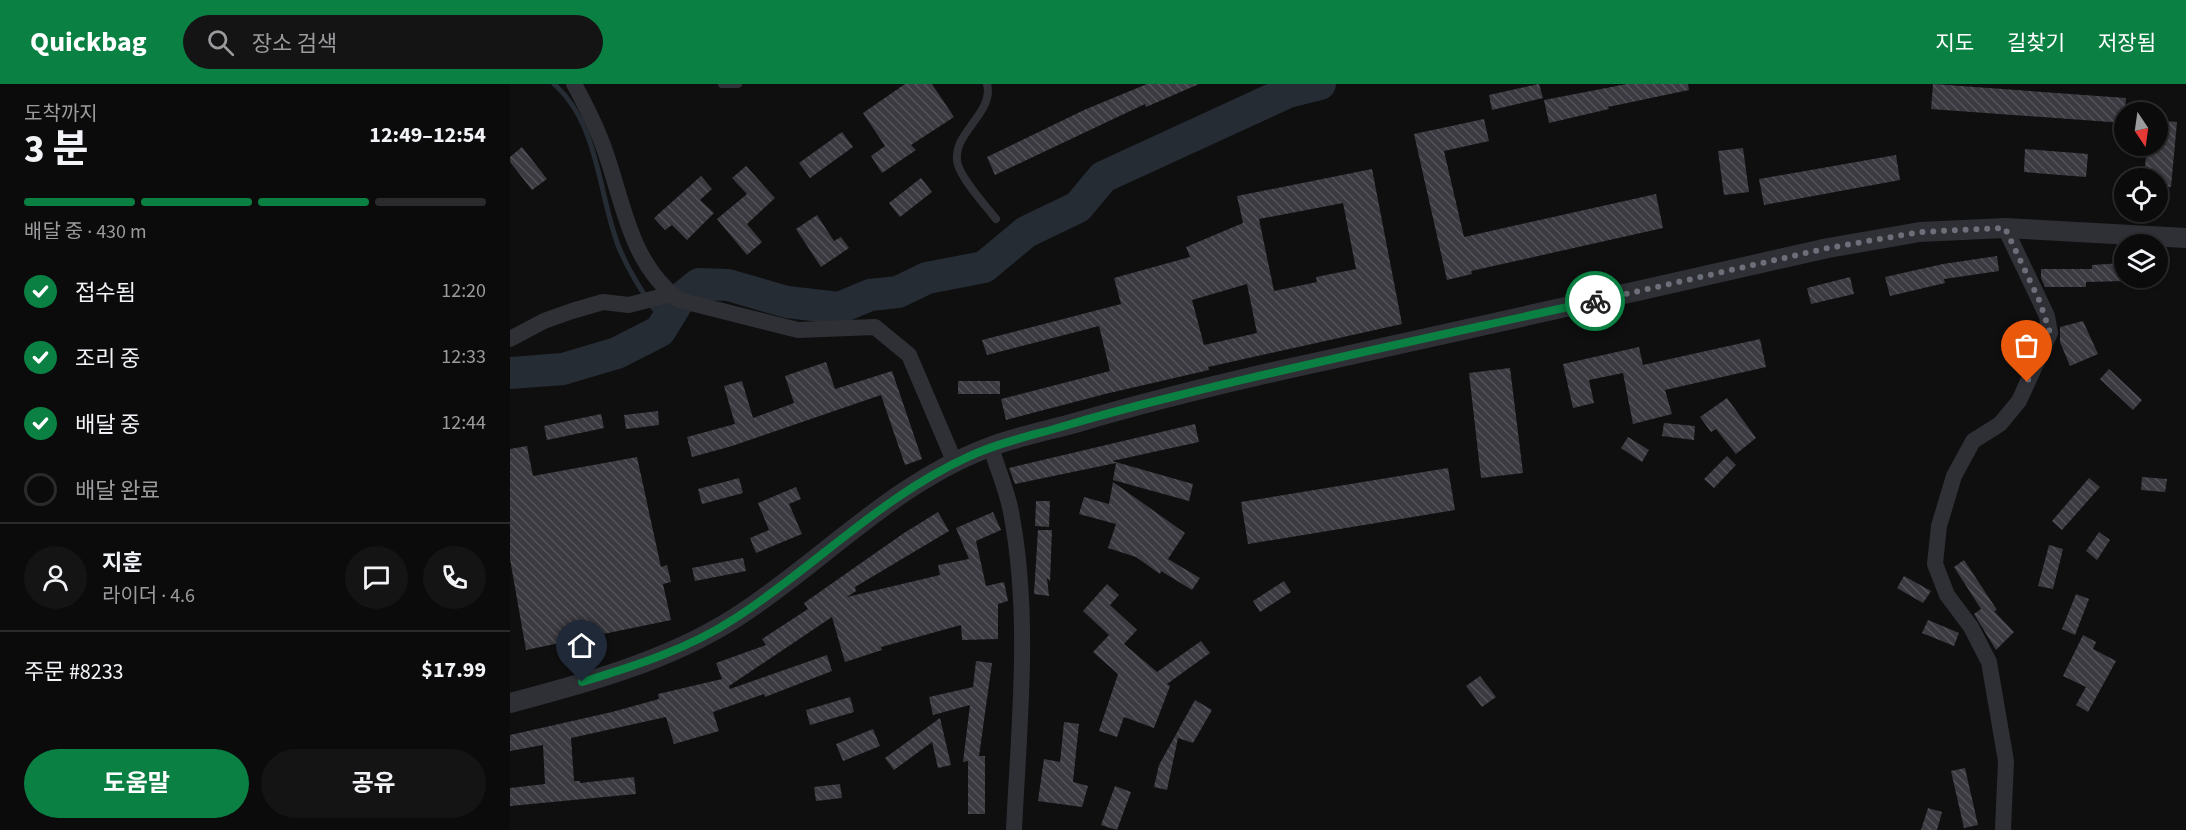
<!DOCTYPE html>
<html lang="ko">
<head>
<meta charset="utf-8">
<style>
	:root { --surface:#0b0b0c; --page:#141415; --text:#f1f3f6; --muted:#9a9b9d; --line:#2b2b2d; --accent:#0b8043 }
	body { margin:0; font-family:"Source Sans 3","Noto Sans KR",sans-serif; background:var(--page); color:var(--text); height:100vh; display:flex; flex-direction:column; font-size:22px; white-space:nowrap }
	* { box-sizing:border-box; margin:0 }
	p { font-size:20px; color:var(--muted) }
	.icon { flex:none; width:33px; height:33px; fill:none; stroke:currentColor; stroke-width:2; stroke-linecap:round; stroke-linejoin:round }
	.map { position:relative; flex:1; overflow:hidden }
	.sheet { display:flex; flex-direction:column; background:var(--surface); width:510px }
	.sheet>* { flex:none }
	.needle { width:39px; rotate:167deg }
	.buttons { position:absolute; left:1604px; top:18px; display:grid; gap:12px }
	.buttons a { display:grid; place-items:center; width:54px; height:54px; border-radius:50%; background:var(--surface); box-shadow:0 2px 4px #0004,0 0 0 2px var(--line); font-size:30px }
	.pin { position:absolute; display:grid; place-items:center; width:51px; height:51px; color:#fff; margin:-62px -26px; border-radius:50% 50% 50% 0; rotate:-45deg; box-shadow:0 0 6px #0007 }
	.pin .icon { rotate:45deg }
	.courier { position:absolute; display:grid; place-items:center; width:60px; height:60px; margin:-30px; border:4px solid #0b8043; border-radius:50%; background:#fff; color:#222; box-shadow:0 2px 8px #0007 }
	.overview em { font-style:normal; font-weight:700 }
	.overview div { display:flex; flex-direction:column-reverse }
	.overview { display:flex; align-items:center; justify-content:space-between; height:102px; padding:0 24px }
	h1 { font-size:39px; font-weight:700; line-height:45px }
	.bar { display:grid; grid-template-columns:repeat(4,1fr); gap:9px 6px; align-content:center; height:72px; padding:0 24px }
	.bar i { height:8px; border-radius:4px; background:var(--line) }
	.bar .active { background:var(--accent) }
	.bar p { grid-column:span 4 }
	.line { display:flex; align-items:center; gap:15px; padding:0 24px; border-top:2px solid var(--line) }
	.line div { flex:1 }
	.round { display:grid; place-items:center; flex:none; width:63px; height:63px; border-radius:32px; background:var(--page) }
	ol { padding:0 24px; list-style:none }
	li { display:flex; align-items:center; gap:18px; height:66px }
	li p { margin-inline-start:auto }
	li .icon { padding:6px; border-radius:50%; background:var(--accent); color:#fff; stroke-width:4 }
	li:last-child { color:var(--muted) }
	li i { width:33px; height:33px; border:3px solid var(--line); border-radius:50% }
	.button { display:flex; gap:12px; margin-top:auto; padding:12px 24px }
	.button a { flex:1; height:69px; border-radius:36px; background:var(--accent); color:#fff; font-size:24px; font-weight:700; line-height:69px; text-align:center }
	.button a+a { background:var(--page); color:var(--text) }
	header { display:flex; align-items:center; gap:36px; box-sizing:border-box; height:84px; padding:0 30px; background:var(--accent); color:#fff }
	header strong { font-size:28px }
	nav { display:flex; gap:33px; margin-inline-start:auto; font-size:21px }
	.search { width:420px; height:54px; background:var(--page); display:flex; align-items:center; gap:15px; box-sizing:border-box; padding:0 21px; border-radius:33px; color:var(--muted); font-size:22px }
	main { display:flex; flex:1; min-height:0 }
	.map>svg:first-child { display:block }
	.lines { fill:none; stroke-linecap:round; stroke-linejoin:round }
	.stream { stroke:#252c34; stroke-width:5 }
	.river { stroke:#252c34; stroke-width:32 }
	.building { fill:url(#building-back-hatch); fill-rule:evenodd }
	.service { stroke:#2f3035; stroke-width:8 }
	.minor { stroke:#2f3035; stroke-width:16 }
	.tertiary { stroke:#2f3035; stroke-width:20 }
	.done { stroke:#6c6f79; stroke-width:6; stroke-dasharray:0 10.8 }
	.route { stroke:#0b8043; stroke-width:8 }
</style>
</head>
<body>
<header>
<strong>Quickbag</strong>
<div class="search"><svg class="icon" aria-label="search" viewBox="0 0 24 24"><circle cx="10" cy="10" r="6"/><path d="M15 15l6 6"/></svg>장소 검색</div>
<nav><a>지도</a><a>길찾기</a><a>저장됨</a></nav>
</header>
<main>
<section class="sheet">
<div class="overview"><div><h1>3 분</h1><p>도착까지</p></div><em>12:49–12:54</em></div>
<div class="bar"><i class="active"></i><i class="active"></i><i class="active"></i><i></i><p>배달 중 · 430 m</p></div>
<ol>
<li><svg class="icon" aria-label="check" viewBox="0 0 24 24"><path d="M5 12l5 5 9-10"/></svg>접수됨<p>12:20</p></li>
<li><svg class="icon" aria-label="check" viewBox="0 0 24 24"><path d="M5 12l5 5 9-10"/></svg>조리 중<p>12:33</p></li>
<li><svg class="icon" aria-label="check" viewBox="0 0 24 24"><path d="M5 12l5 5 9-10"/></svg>배달 중<p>12:44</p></li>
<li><i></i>배달 완료</li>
</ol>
<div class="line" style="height:108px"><a class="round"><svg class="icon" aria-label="person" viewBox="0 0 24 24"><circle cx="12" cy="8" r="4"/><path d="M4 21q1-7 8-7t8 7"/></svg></a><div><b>지훈</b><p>라이더 · 4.6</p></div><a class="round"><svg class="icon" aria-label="chat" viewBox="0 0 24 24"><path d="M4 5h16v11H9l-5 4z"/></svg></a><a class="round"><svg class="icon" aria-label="phone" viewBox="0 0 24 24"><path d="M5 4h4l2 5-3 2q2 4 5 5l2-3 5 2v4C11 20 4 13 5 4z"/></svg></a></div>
<div class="line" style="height:78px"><div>주문 #8233</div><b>$17.99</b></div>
<div class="button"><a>도움말</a><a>공유</a></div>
</section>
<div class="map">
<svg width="1676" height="746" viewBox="0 0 1676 746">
	<defs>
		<pattern id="building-back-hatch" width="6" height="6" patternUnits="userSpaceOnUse" patternTransform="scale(1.5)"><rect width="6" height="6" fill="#3a3a40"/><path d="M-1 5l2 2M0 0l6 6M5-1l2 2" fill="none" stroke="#535359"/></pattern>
	</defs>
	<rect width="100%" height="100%" fill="#0f0f10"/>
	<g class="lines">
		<path class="stream" d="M 44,0 C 89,40 88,108 108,161 C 117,184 130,205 144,225 L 163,224"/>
		<path class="river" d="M 0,289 L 53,285 L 107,269 L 150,247 L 169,216 L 189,200 L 218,201 L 277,218 L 329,224 L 360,211 L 388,208 L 417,194 L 474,183 L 516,148 L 568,123 L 593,93 L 778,8 L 810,0"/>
	</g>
	<path class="building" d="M 395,0 L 422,0 L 444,33 L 401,61 L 406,66 L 372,89 L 361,72 L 375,62 L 353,29 Z
		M 637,0 L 689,0 L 636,23 L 635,20 L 485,91 L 477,73 L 574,26 Z
		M 1029,0 L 1033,14 L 982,26 L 979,11 Z
		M 1117,0 L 1178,0 L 1179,6 L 1098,23 L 1099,25 L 1039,39 L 1034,16 Z
		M 1423,0 L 1616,14 L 1614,39 L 1421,25 Z
		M 974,35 L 979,57 L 934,67 L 954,153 L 1146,110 L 1153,144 L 961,187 L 962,190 L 937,196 L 904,50 Z
		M 1647,36 L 1667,38 L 1661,103 L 1647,102 L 1647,94 L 1634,94 L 1637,62 L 1647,62 Z
		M 332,48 L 343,63 L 300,94 L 289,79 Z
		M 12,63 L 37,95 L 22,106 L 0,78 L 0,73 Z
		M 1233,64 L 1239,108 L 1214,111 L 1208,67 Z
		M 1515,65 L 1578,70 L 1576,93 L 1514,88 Z
		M 1386,71 L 1390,96 L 1254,121 L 1249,95 Z
		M 236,82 L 265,114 L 237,140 L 252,158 L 237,171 L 207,135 L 237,110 L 222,94 Z
		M 862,85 L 892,240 L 698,283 L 699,286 L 595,310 L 496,336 L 491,315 L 600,287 L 589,242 L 477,271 L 472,256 L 611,220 L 604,194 L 680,173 L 676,163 L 733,139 L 727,112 ZM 833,119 L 846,185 L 806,193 L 807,198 L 764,207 L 749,135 ZM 737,200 L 747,249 L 694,261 L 682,216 Z
		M 191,92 L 202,105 L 190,116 L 204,129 L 177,156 L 162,141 L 155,146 L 144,134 Z
		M 411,94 L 422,108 L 390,133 L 379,119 Z
		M 307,131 L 324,157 L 331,153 L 339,164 L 311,183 L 286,145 Z
		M 1487,172 L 1489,187 L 1434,195 L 1435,199 L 1380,212 L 1375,193 L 1433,180 Z
		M 1614,179 L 1614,197 L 1576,198 L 1576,203 L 1535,203 L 1531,194 L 1531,185 L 1582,185 L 1582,181 Z
		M 1340,193 L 1344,210 L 1301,220 L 1297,204 Z
		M 1573,237 L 1588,270 L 1560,282 L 1550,258 L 1550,243 Z
		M 1250,255 L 1256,283 L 1155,306 L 1162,330 L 1123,340 L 1113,289 L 1079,296 L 1084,319 L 1063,324 L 1053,280 L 1129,263 L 1133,281 Z
		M 316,278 L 325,305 L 382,287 L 412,375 L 395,381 L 371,311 L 222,362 L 182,373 L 177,353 L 225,340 L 214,302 L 232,297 L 243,334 L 284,319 L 275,292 Z
		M 1000,284 L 1013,389 L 971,394 L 959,289 Z
		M 1599,285 L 1632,316 L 1623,326 L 1590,295 Z
		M 448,297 L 490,297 L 490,310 L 448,310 Z
		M 1217,314 L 1246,354 L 1226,370 L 1206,345 L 1201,348 L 1190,333 Z
		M 148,327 L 149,341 L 116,345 L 114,331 Z
		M 91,330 L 94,344 L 37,356 L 34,342 Z
		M 1154,339 L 1185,342 L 1184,356 L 1152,352 Z
		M 685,340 L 689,358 L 602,377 L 683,400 L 679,417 L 603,396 L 606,379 L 505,400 L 499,384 Z
		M 1118,353 L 1139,366 L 1132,378 L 1111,364 Z
		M 17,362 L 23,392 L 127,373 L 151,483 L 157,481 L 161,498 L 153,500 L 161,536 L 16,566 L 0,475 L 0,365 Z
		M 1217,372 L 1226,381 L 1204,404 L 1194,395 Z
		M 938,384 L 945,426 L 738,460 L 731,418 Z
		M 1632,393 L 1657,395 L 1655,408 L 1631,406 Z
		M 229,394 L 233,409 L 192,420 L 188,405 Z
		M 1579,394 L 1590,403 L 1552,446 L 1542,437 Z
		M 603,398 L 675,449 L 658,475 L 690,494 L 682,506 L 651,487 L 650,490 L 626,473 L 598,464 L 606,440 L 569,430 L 574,413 L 599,420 Z
		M 286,403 L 291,415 L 279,420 L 292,450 L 246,469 L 240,454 L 259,446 L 248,419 Z
		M 526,417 L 540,417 L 539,443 L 525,442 Z
		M 428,428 L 439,447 L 345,503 L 346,507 L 337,513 L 430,491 L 428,481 L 459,475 L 446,444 L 483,428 L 491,446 L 466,457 L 476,502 L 494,498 L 498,517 L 488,520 L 488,555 L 452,556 L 451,541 L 371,563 L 372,566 L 335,578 L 322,533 L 219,602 L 220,605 L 317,571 L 322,587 L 255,613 L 254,610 L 203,628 L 209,647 L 164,660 L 156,633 L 61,654 L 64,697 L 70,697 L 70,699 L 124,693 L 126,710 L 0,722 L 0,704 L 35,700 L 33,661 L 0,667 L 0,651 L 102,628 L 149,615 L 148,610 L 212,595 L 206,579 L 256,561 L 252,555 L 298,525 L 294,519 L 394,449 Z
		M 528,446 L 542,446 L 540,497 L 537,494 L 539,512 L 524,510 Z
		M 1589,448 L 1600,456 L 1587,476 L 1576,467 Z
		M 1539,461 L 1553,465 L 1543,505 L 1528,502 Z
		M 233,474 L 236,487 L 185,497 L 182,484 Z
		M 1454,476 L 1487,526 L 1484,527 L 1504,548 L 1486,566 L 1464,530 L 1471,525 L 1444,483 Z
		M 1394,492 L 1421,507 L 1413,519 L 1387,504 Z
		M 774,497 L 781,508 L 750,528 L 743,517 Z
		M 597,500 L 609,511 L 600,521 L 627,546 L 614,560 L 647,588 L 691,557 L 700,569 L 657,600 L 660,602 L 644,644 L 614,633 L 607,653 L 589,647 L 608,590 L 583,568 L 599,551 L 573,527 Z
		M 1566,510 L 1579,515 L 1565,551 L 1552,545 Z
		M 1418,536 L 1449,549 L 1444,562 L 1412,549 Z
		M 1573,551 L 1586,558 L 1583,565 L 1606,577 L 1578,628 L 1566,621 L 1576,603 L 1553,592 Z
		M 466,577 L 482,579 L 469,672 L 475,672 L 475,730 L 458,730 L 458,677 L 453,678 L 460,621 L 423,631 L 419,613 L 463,603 Z
		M 970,592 L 986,613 L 972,623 L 956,602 Z
		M 340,613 L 344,628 L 300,641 L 296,626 Z
		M 685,616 L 702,626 L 683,659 L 668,654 L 657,706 L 644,703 L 649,681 Z
		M 430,634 L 441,681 L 428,684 L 422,658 L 384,686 L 375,674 Z
		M 554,638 L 569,640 L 563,698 L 578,702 L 572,723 L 528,717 L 534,675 L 550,678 Z
		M 363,645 L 370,662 L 333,677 L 326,660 Z
		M 1455,684 L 1468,741 L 1454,744 L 1441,687 Z
		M 330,700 L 332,714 L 306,717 L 304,703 Z
		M 605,702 L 621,708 L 607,746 L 591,741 Z
		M 1418,724 L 1432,728 L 1427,746 L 1411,746 Z"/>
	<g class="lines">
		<path class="service" d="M 212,0 L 228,0
			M 477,0 C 485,30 439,50 448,81 C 453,97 476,122 486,135"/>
		<path class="minor" d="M 64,0 C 76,22 87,43 95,67 C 114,120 120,179 169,216 L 288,246 L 365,243 L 399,271 L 445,379
			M 0,255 L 34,237 L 62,227 L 93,218 L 119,221 L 161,210
			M 481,363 C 487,384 497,406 501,428 C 521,532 509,641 504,746
			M 1493,746 L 1496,677 L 1479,578 L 1461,543 L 1437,511 L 1425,480 L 1429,442 L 1444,392 L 1463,357 L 1490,340 L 1509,317 L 1540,249 L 1537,232 L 1495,144"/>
		<path class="tertiary" d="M 0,619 C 76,599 158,577 225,534 C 310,480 380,401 477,364 C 505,353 536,347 565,339 C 647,315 730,295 813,277 C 981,239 1150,203 1318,164 L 1410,148 L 1495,144 L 1676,154"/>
	</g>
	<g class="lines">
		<path class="done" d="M 1085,217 L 1318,164 L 1410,148 L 1495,144 L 1530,218 L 1540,249 L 1517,298"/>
		<path class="route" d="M 72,598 C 125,582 178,565 224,535 C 305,483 371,412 460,372 C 486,360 515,353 544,345 C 584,333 625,322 666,312 C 805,277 946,248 1085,217"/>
	</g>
</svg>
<div class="buttons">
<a><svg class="needle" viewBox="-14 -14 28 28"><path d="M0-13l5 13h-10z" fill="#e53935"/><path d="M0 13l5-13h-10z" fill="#9a9b9d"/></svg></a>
<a><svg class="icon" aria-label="locate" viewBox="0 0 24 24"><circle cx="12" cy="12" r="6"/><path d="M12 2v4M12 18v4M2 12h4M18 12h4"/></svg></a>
<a><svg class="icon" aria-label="layers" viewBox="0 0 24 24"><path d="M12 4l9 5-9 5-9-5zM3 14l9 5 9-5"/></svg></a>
</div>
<div class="pin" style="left:1517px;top:298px;background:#ea580c"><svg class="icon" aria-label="bag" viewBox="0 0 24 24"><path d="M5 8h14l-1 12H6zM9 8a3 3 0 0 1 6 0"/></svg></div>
<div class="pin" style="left:72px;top:598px;background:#1f2937"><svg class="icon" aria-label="home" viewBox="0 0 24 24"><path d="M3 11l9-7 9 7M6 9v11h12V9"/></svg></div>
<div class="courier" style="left:1085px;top:217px"><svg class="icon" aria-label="bike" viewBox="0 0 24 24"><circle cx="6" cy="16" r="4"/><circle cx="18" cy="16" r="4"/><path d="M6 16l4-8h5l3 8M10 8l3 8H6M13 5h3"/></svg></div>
</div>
</main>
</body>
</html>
